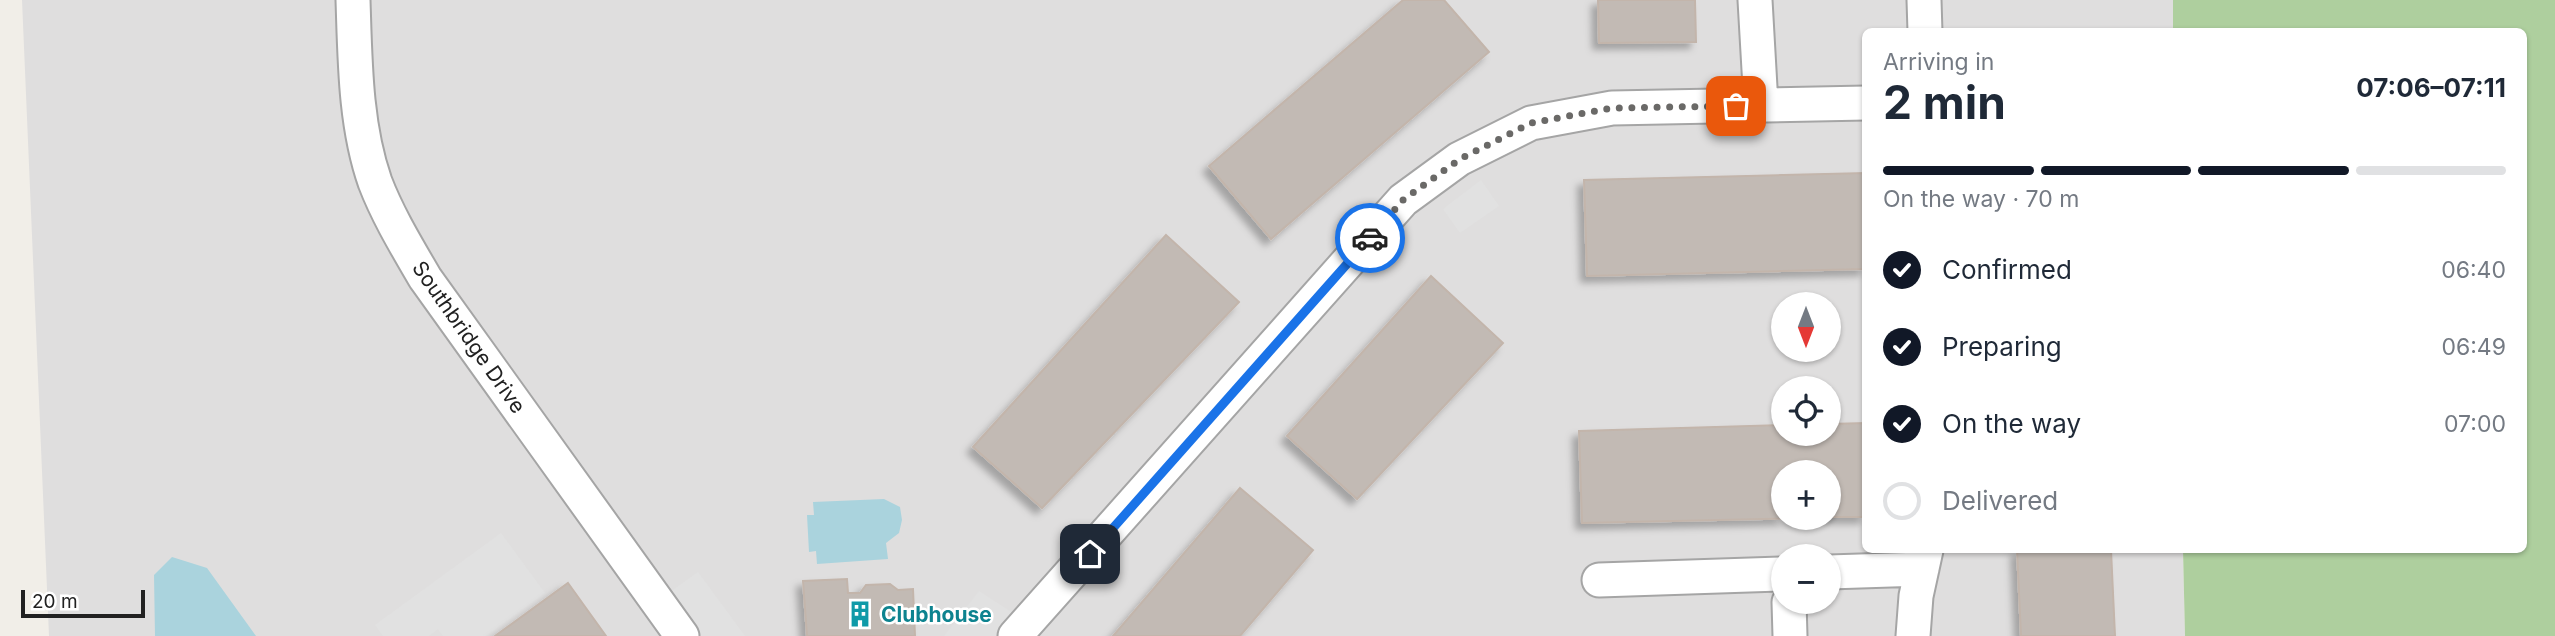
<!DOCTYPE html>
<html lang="en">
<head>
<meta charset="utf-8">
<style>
	:root { --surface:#fff; --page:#f6f6f7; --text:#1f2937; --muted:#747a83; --line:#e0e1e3; --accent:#111827 }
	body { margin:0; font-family:Inter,sans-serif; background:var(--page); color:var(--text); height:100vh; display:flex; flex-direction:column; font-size:26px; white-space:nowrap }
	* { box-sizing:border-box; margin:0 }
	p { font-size:23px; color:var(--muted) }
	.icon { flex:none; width:38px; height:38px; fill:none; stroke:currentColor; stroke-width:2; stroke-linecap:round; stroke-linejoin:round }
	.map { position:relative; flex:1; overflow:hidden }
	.sheet { position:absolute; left:1862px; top:28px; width:665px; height:525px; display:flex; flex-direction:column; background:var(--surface); border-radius:10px; box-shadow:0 2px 5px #0004 }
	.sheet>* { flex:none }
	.needle { width:46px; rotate:180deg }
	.buttons { position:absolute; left:1771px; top:292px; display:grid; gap:14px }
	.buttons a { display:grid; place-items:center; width:70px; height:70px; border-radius:50%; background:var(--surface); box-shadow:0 2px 5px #0004; font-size:35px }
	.scale { position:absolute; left:21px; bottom:18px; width:124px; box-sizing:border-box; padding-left:7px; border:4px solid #212121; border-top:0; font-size:19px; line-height:24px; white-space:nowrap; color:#212121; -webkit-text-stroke:5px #fff; paint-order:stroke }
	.pin { position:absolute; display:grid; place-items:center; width:60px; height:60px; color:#fff; margin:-30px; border-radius:14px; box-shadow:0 4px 10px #0006 }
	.courier { position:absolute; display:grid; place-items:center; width:70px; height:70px; margin:-35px; border:5px solid #1a73e8; border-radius:50%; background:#fff; color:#222; box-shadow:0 2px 9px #0007 }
	.summary em { font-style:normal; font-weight:700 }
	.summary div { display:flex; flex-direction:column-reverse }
	.summary { display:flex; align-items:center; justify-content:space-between; height:119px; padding:0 21px }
	h1 { font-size:46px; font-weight:700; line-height:52px }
	.bar { display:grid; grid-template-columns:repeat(4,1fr); gap:10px 7px; align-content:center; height:84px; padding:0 21px }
	.bar i { height:9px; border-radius:5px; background:var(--line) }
	.bar .current { background:var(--accent) }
	.bar p { grid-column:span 4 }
	ol { padding:0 21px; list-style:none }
	li { display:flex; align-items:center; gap:21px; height:77px }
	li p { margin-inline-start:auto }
	li .icon { padding:7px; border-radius:50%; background:var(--accent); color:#fff; stroke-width:4 }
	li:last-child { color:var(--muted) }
	li i { width:38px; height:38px; border:4px solid var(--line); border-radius:50% }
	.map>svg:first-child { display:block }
	.residential { fill:#dfdede; fill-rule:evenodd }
	.forest { fill:#aecf9e }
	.parking { fill:#e1e1e1 }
	.water { fill:#aad3dd }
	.building { fill:#c2bab4; stroke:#c3b5ab; stroke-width:2; filter:url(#shadow) }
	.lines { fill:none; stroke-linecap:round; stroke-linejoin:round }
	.street-casing { stroke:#a5a5a5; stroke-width:37 }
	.street { stroke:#fff; stroke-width:33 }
	.done { stroke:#6a6967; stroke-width:7; stroke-dasharray:0 12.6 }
	.route { stroke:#1a73e8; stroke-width:9 }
	.labels { text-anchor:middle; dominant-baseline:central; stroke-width:5; stroke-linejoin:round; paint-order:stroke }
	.street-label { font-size:21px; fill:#212121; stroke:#fff }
	.culture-label { font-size:21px; font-weight:bold; fill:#0d838f; stroke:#fff; text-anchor:start }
</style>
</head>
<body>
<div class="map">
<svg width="2555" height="636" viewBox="0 0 2555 636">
	<defs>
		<filter id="shadow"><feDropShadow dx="-6" dy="6" stdDeviation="3.5" flood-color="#0004"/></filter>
	</defs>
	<rect width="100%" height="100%" fill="#f1eee8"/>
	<path class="residential" d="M 22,0 L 2173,0 L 2173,31 L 1866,32 L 1866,550 L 2183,550 L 2185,636 L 49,636 ZM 1783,304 L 1829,304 L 1829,350 L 1783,350 ZM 1783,388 L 1829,388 L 1829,434 L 1783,434 ZM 1783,472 L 1829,472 L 1829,518 L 1783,518 ZM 1783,556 L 1829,556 L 1829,602 L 1783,602 Z"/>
	<path class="forest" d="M 2173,0 L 2555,0 L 2555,636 L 2185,636 L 2183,550 L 2524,550 L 2524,32 L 2173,31 Z"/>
	<path class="parking" d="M 1481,180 L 1499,206 L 1460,233 L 1443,209 Z
		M 501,533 L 545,593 L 486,636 L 443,636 L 438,629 L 429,636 L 383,636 L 375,625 Z
		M 698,572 L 745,636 L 682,636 L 656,602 Z
		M 979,591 L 1027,622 L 1015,636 L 944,636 Z"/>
	<path class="water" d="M 884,499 L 900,507 L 902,520 L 899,533 L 886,543 L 888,559 L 817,564 L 816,551 L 809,552 L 807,515 L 814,515 L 813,502 Z
		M 172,557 L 207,568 L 256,636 L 155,636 L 154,575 Z"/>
	<path class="building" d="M 1403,0 L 1444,0 L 1489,52 L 1271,239 L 1209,166 Z
		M 1598,0 L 1695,0 L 1696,42 L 1599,43 Z
		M 1866,173 L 1866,269 L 1587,276 L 1584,180 Z
		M 1166,235 L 1239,302 L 1042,508 L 973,447 Z
		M 1431,276 L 1503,343 L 1357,499 L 1287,436 Z
		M 1866,423 L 1866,517 L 1829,517 L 1829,472 L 1783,472 L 1783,518 L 1805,518 L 1582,523 L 1579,431 L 1783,425 L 1783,434 L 1829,434 L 1829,424 Z
		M 1240,488 L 1313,550 L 1240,636 L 1113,636 Z
		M 2017,550 L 2111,550 L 2115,636 L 2021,636 Z
		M 847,579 L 848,593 L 860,593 L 866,585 L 890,584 L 898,590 L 913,589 L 915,636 L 807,636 L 803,581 Z
		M 568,583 L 606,636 L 495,636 Z"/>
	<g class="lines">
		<g class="street-casing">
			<path id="street" d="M 353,0 C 355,60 355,125 375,182 C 388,216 407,247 425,278 L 682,636
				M 1755,0 L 1761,105
				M 1924,0 L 1925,32
				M 1829,572 L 1922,569
				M 1599,580 L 1783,574
				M 1789,602 L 1790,636
				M 1015,636 L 1403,200 L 1459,159 L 1531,123 L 1612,108 L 1866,103
				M 1913,636 L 1916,596 L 1926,550"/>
		</g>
		<use href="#street" class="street"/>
	</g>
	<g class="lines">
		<path class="done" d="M 1370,238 L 1403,200 L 1460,159 L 1531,123 L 1612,108 L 1736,106"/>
		<path class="route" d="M 1090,554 L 1370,238"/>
	</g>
	<defs>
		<g id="building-bare" transform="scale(2.1)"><path d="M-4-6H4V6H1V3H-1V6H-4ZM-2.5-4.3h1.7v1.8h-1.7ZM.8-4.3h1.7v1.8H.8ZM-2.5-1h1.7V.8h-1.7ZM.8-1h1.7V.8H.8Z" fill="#0f9aa8" stroke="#fff" stroke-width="2.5" paint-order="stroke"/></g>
	</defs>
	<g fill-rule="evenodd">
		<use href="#building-bare" x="860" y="614"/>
	</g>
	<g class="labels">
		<g class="street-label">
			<text transform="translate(469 337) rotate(55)">Southbridge Drive</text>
		</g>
		<g class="culture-label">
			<text x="881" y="614">Clubhouse</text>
		</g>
	</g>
</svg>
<div class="buttons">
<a><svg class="needle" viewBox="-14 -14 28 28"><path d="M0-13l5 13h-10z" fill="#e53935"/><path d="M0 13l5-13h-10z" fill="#747a83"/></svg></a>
<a><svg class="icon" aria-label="locate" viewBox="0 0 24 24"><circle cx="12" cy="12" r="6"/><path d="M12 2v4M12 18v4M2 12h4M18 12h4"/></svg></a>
<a>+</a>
<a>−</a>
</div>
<div class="scale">20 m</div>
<div class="pin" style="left:1736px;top:106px;background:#ea580c"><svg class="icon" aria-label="bag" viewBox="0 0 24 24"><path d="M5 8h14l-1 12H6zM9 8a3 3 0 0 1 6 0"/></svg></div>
<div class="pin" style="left:1090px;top:554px;background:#1f2937"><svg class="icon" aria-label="home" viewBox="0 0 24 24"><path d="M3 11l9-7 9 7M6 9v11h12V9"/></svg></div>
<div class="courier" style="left:1370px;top:238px"><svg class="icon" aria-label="car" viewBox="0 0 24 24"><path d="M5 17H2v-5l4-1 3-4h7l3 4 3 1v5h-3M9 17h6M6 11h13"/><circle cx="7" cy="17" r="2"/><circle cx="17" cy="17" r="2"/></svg></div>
<section class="sheet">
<div class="summary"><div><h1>2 min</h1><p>Arriving in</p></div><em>07:06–07:11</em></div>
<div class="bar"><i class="current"></i><i class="current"></i><i class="current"></i><i></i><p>On the way · 70 m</p></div>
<ol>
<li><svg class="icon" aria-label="check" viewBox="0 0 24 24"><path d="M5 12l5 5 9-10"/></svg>Confirmed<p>06:40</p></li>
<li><svg class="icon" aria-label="check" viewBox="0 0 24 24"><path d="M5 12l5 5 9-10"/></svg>Preparing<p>06:49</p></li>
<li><svg class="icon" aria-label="check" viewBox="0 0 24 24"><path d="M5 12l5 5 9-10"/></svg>On the way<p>07:00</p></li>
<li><i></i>Delivered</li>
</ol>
</section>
</div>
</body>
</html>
